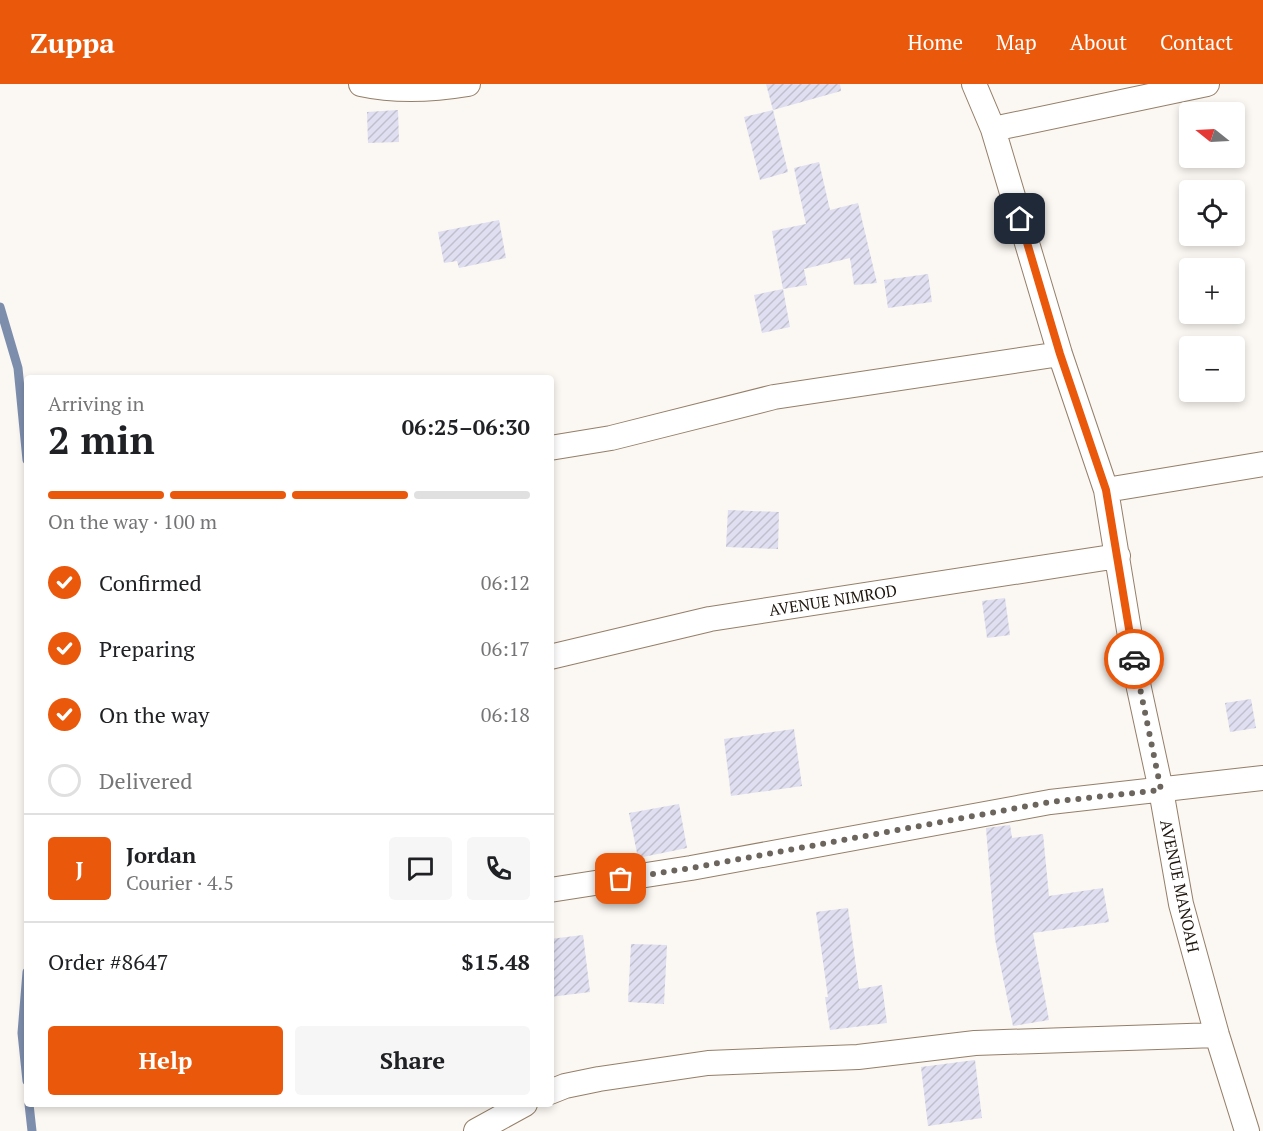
<!DOCTYPE html>
<html lang="en">
<head>
<meta charset="utf-8">
<style>
	:root { --surface:#fff; --page:#f6f6f6; --text:#202124; --muted:#757577; --line:#e0e0e0; --accent:#ea580c }
	body { margin:0; font-family:"PT Serif",serif; background:var(--page); color:var(--text); height:100vh; display:flex; flex-direction:column; font-size:22px; white-space:nowrap }
	* { box-sizing:border-box; margin:0 }
	p { font-size:20px; color:var(--muted) }
	.icon { flex:none; width:33px; height:33px; fill:none; stroke:currentColor; stroke-width:2; stroke-linecap:round; stroke-linejoin:round }
	.map { position:relative; flex:1; overflow:hidden }
	.sheet { position:absolute; left:24px; top:291px; width:530px; height:732px; display:flex; flex-direction:column; background:var(--surface); border-radius:6px; box-shadow:0 3px 9px #0003 }
	.sheet>* { flex:none }
	.needle { width:39px; rotate:288deg }
	.buttons { position:absolute; left:1179px; top:18px; display:grid; gap:12px }
	.buttons a { display:grid; place-items:center; width:66px; height:66px; border-radius:6px; background:var(--surface); box-shadow:0 3px 9px #0003; font-size:30px }
	.pin { position:absolute; display:grid; place-items:center; width:51px; height:51px; color:#fff; margin:-26px; border-radius:12px; box-shadow:0 3px 9px #0006 }
	.courier { position:absolute; display:grid; place-items:center; width:60px; height:60px; margin:-30px; border:4px solid #ea580c; border-radius:50%; background:#fff; color:#222; box-shadow:0 2px 8px #0007 }
	.overview em { font-style:normal; font-weight:600 }
	.overview div { display:flex; flex-direction:column-reverse }
	.overview { display:flex; align-items:center; justify-content:space-between; height:102px; padding:0 24px }
	h1 { font-size:39px; font-weight:600; line-height:45px }
	.bar { display:grid; grid-template-columns:repeat(4,1fr); gap:9px 6px; align-content:center; height:72px; padding:0 24px }
	.bar i { height:8px; border-radius:4px; background:var(--line) }
	.bar .on { background:var(--accent) }
	.bar p { grid-column:span 4 }
	.line { display:flex; align-items:center; gap:15px; padding:0 24px; border-top:2px solid var(--line) }
	.line div { flex:1 }
	.round { display:grid; place-items:center; flex:none; width:63px; height:63px; border-radius:6px; background:var(--page) }
	ol { padding:0 24px; list-style:none }
	li { display:flex; align-items:center; gap:18px; height:66px }
	li p { margin-inline-start:auto }
	li .icon { padding:6px; border-radius:50%; background:var(--accent); color:#fff; stroke-width:4 }
	li:last-child { color:var(--muted) }
	li i { width:33px; height:33px; border:3px solid var(--line); border-radius:50% }
	.cta { display:flex; gap:12px; margin-top:auto; padding:12px 24px }
	.cta a { flex:1; height:69px; border-radius:6px; background:var(--accent); color:#fff; font-size:24px; font-weight:600; line-height:69px; text-align:center }
	.cta a+a { background:var(--page); color:var(--text) }
	header { display:flex; align-items:center; gap:36px; box-sizing:border-box; height:84px; padding:0 30px; background:var(--accent); color:#fff }
	header strong { font-size:28px }
	nav { display:flex; gap:33px; margin-inline-start:auto; font-size:21px }
	.map>svg:first-child { display:block }
	.lines { fill:none; stroke-linecap:round; stroke-linejoin:round }
	.stream { stroke:#7d8ead; stroke-width:9 }
	.building { fill:url(#building-hatch) }
	.minor-casing { stroke:#957f68; stroke-width:26 }
	.minor { stroke:#fff; stroke-width:24 }
	.done { stroke:#6b655d; stroke-width:6; stroke-dasharray:0 10.8 }
	.route { stroke:#ea580c; stroke-width:8 }
	.labels { text-anchor:middle; dominant-baseline:central; stroke-width:6; stroke-linejoin:round; paint-order:stroke }
	.street-label { font-size:16px; fill:#1e160d; stroke:#fff }
</style>
</head>
<body>
<header>
<strong>Zuppa</strong>
<nav><a>Home</a><a>Map</a><a>About</a><a>Contact</a></nav>
</header>
<div class="map">
<svg width="1263" height="1047" viewBox="0 0 1263 1047">
	<defs>
		<pattern id="building-hatch" width="6" height="6" patternUnits="userSpaceOnUse" patternTransform="scale(1.5)"><rect width="6" height="6" fill="#dfdff1"/><path d="M-1 1l2-2M0 6l6-6M5 7l2-2" fill="none" stroke="#bfbfcd"/></pattern>
	</defs>
	<rect width="100%" height="100%" fill="#fbf7f2"/>
	<g class="lines">
		<path class="stream" d="M 0,223 L 18,284 L 27,376
			M 27,888 L 22,949 L 27,997
			M 29,1020 L 32,1047"/>
	</g>
	<path class="building" d="M 766,0 L 840,0 L 841,7 L 773,26 Z
		M 398,26 L 399,58 L 368,59 L 367,28 Z
		M 773,26 L 788,88 L 760,96 L 744,33 Z
		M 819,78 L 830,126 L 858,119 L 877,199 L 854,201 L 850,174 L 804,185 L 807,201 L 783,205 L 772,147 L 806,140 L 794,84 Z
		M 499,136 L 506,174 L 459,184 L 457,177 L 444,179 L 438,148 Z
		M 928,190 L 932,218 L 888,224 L 884,196 Z
		M 783,205 L 790,243 L 762,249 L 754,211 Z
		M 728,426 L 779,428 L 778,465 L 726,463 Z
		M 1005,514 L 1010,551 L 987,554 L 982,517 Z
		M 1251,615 L 1256,644 L 1230,648 L 1225,619 Z
		M 794,645 L 802,702 L 731,712 L 724,655 Z
		M 679,720 L 687,764 L 638,774 L 629,729 Z
		M 1010,741 L 1012,754 L 1043,750 L 1049,812 L 1103,804 L 1109,838 L 1033,849 L 1049,936 L 1013,942 L 995,855 L 986,744 Z
		M 848,824 L 859,905 L 882,901 L 887,939 L 830,946 L 825,913 L 828,913 L 816,828 Z
		M 583,851 L 590,908 L 550,913 L 550,855 Z
		M 631,860 L 667,861 L 664,920 L 628,918 Z
		M 975,976 L 982,1034 L 928,1042 L 921,983 Z"/>
	<g class="lines">
		<g class="minor-casing">
			<path id="minor" d="M 361,0 C 397,8 432,6 468,0
				M 974,0 L 993,45 L 1060,270 L 1106,406 L 1137,595 L 1161,706 L 1181,820 L 1217,951 L 1247,1047
				M 993,45 L 1207,0
				M 550,364 L 611,354 L 774,313 L 1060,270
				M 1106,406 L 1263,380
				M 550,573 L 710,535 L 1118,472
				M 550,806 L 691,784 L 1050,718 L 1263,694
				M 550,1008 L 565,1002 L 599,995 L 708,979 L 858,973 L 975,959 L 1217,951
				M 476,1047 L 525,1020"/>
		</g>
		<use href="#minor" class="minor"/>
	</g>
	<g class="lines">
		<path class="done" d="M 621,795 L 691,784 L 1050,718 L 1161,706 L 1134,575"/>
		<path class="route" d="M 1020,135 L 1060,270 L 1106,406 L 1134,575"/>
	</g>
	<g class="labels">
		<g class="street-label">
			<text transform="translate(833 516) rotate(-9)">AVENUE NIMROD</text>
			<text transform="translate(1180 802) rotate(78)">AVENUE MANOAH</text>
		</g>
	</g>
</svg>
<div class="buttons">
<a><svg class="needle" viewBox="-14 -14 28 28"><path d="M0-13l5 13h-10z" fill="#e53935"/><path d="M0 13l5-13h-10z" fill="#757577"/></svg></a>
<a><svg class="icon" aria-label="locate" viewBox="0 0 24 24"><circle cx="12" cy="12" r="6"/><path d="M12 2v4M12 18v4M2 12h4M18 12h4"/></svg></a>
<a>+</a>
<a>−</a>
</div>
<div class="pin" style="left:621px;top:795px;background:#ea580c"><svg class="icon" aria-label="bag" viewBox="0 0 24 24"><path d="M5 8h14l-1 12H6zM9 8a3 3 0 0 1 6 0"/></svg></div>
<div class="pin" style="left:1020px;top:135px;background:#1f2937"><svg class="icon" aria-label="home" viewBox="0 0 24 24"><path d="M3 11l9-7 9 7M6 9v11h12V9"/></svg></div>
<div class="courier" style="left:1134px;top:575px"><svg class="icon" aria-label="car" viewBox="0 0 24 24"><path d="M5 17H2v-5l4-1 3-4h7l3 4 3 1v5h-3M9 17h6M6 11h13"/><circle cx="7" cy="17" r="2"/><circle cx="17" cy="17" r="2"/></svg></div>
<section class="sheet">
<div class="overview"><div><h1>2 min</h1><p>Arriving in</p></div><em>06:25–06:30</em></div>
<div class="bar"><i class="on"></i><i class="on"></i><i class="on"></i><i></i><p>On the way · 100 m</p></div>
<ol>
<li><svg class="icon" aria-label="check" viewBox="0 0 24 24"><path d="M5 12l5 5 9-10"/></svg>Confirmed<p>06:12</p></li>
<li><svg class="icon" aria-label="check" viewBox="0 0 24 24"><path d="M5 12l5 5 9-10"/></svg>Preparing<p>06:17</p></li>
<li><svg class="icon" aria-label="check" viewBox="0 0 24 24"><path d="M5 12l5 5 9-10"/></svg>On the way<p>06:18</p></li>
<li><i></i>Delivered</li>
</ol>
<div class="line" style="height:108px"><b class="round" style="background:var(--accent);color:#fff">J</b><div><b>Jordan</b><p>Courier · 4.5</p></div><a class="round"><svg class="icon" aria-label="chat" viewBox="0 0 24 24"><path d="M4 5h16v11H9l-5 4z"/></svg></a><a class="round"><svg class="icon" aria-label="phone" viewBox="0 0 24 24"><path d="M5 4h4l2 5-3 2q2 4 5 5l2-3 5 2v4C11 20 4 13 5 4z"/></svg></a></div>
<div class="line" style="height:78px"><div>Order #8647</div><b>$15.48</b></div>
<div class="cta"><a>Help</a><a>Share</a></div>
</section>
</div>
</body>
</html>
